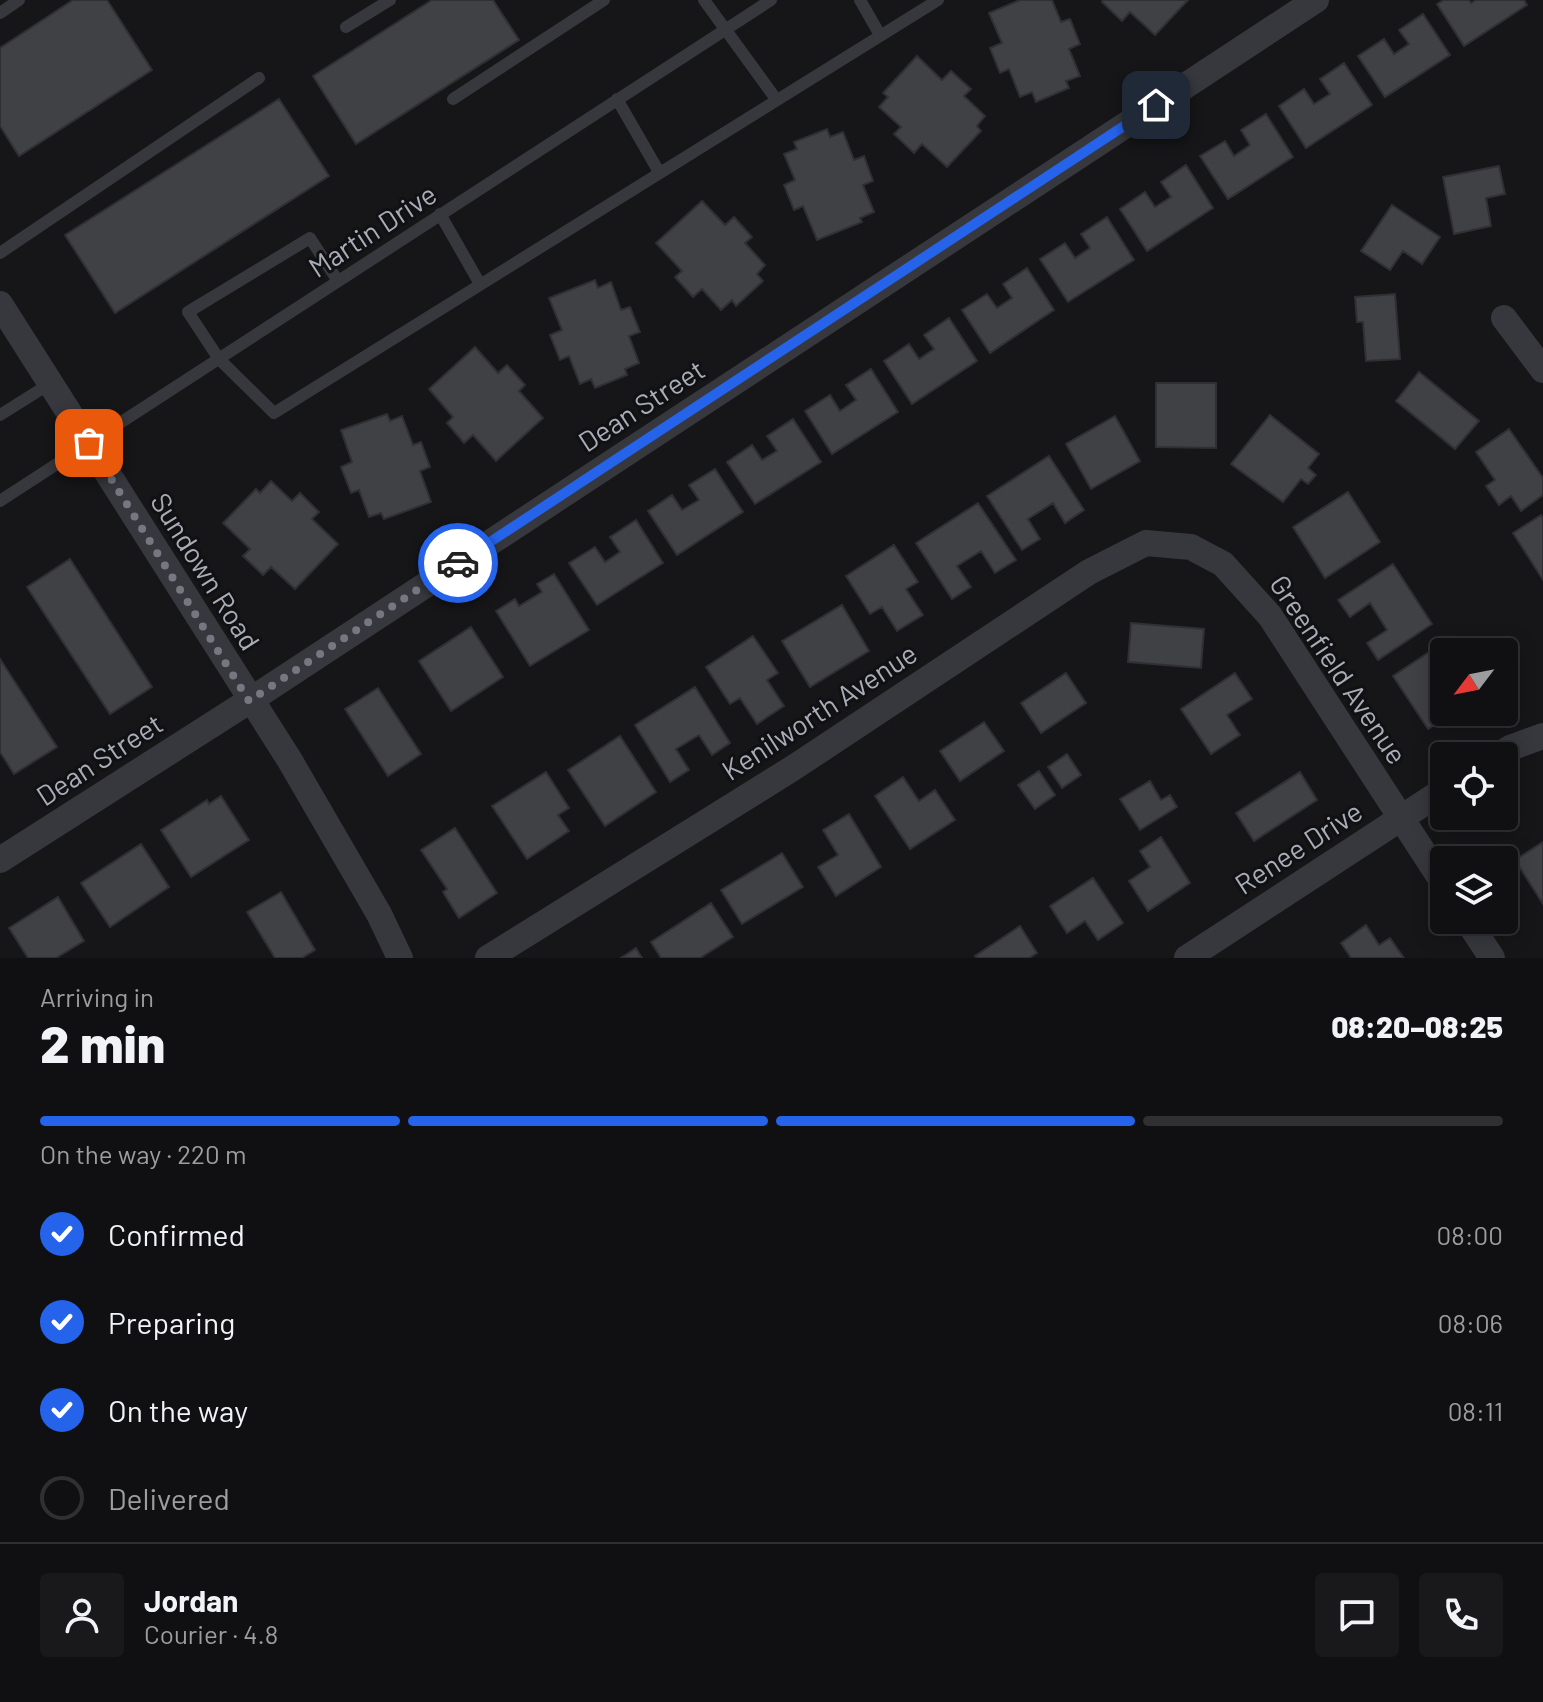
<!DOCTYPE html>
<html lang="en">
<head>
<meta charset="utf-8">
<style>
	:root { --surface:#101012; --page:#19191b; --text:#f1f3f6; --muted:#9c9d9f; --line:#303032; --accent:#2563eb }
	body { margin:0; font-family:Barlow,sans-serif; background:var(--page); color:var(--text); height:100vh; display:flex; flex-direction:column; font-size:30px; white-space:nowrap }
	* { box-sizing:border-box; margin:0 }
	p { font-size:26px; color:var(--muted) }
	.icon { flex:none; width:44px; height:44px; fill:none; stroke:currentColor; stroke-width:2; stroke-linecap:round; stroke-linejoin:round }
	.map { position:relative; height:958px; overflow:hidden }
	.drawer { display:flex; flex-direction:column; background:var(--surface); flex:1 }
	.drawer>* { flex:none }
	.needle { width:52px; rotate:238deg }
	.controls { position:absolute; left:1430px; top:638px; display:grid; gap:16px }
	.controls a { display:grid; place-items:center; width:88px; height:88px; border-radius:8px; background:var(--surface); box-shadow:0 4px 20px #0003,0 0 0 2px var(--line); font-size:40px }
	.pin { position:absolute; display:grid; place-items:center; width:68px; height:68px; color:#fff; margin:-34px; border-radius:16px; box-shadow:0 4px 12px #0006 }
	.courier { position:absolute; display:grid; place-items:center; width:80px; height:80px; margin:-40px; border:6px solid #2563eb; border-radius:50%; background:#fff; color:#222; box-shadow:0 2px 10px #0007 }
	.head em { font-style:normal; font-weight:800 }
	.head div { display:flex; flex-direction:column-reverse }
	.head { display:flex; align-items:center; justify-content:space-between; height:136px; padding:0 40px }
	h1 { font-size:52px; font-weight:800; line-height:60px }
	.bar { display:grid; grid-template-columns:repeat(4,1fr); gap:12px 8px; align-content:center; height:96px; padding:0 40px }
	.bar i { height:10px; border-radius:6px; background:var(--line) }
	.bar .current { background:var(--accent) }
	.bar p { grid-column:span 4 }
	.line { display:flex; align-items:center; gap:20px; padding:0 40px; border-top:2px solid var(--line) }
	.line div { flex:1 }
	.round { display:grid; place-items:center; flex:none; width:84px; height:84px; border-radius:8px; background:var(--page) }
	ol { padding:0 40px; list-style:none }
	li { display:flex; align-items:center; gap:24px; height:88px }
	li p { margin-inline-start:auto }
	li .icon { padding:8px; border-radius:50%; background:var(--accent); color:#fff; stroke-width:4 }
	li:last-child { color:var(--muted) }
	li i { width:44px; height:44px; border:4px solid var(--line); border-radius:50% }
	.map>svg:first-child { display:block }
	.building { fill:#404145; stroke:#303034; stroke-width:2 }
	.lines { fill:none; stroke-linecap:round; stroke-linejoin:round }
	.service { stroke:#37383d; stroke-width:12 }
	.minor { stroke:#37383d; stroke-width:26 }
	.done { stroke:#757880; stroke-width:8; stroke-dasharray:0 14.4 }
	.route { stroke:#2563eb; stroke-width:10 }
	.labels { text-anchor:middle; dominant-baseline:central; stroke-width:6; stroke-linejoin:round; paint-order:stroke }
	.street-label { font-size:28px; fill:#a8adb8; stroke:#111113 }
</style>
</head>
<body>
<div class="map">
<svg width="1543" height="958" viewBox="0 0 1543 958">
	<rect width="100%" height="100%" fill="#161618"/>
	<path class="building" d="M 73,0 L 107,0 L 152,70 L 19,156 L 0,126 L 0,48 Z
		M 432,0 L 493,0 L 519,40 L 356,144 L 313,76 Z
		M 1020,0 L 1052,0 L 1061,22 L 1070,19 L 1080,44 L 1069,49 L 1080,76 L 1066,81 L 1069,88 L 1036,102 L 1032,92 L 1020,97 L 1009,69 L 1000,73 L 990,48 L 1002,43 L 989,13 Z
		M 1103,0 L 1188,0 L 1155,35 L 1130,12 L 1122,21 L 1102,2 Z
		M 1444,0 L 1469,0 L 1471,3 L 1476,0 L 1524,0 L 1527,5 L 1464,46 L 1437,4 Z
		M 1423,14 L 1450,55 L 1385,97 L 1358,56 L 1384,39 L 1394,54 L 1409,44 L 1399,30 Z
		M 917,56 L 942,80 L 951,71 L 971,89 L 964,96 L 985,116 L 977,126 L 981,131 L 947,167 L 922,144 L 914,153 L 894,134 L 901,127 L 879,107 L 888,97 L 883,93 Z
		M 1344,63 L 1372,105 L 1306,148 L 1279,106 L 1304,89 L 1314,104 L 1330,94 L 1320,79 Z
		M 279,99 L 329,176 L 115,313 L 65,235 Z
		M 1266,114 L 1293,157 L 1228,199 L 1200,156 L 1225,141 L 1234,156 L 1250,145 L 1241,130 Z
		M 827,129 L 830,137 L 843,132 L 854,160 L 864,156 L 873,181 L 863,185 L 874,212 L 860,218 L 862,222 L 817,240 L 803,206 L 794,210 L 784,185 L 795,180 L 784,154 L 797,149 L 794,142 Z
		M 1186,165 L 1213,208 L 1147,251 L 1120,209 L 1145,192 L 1155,207 L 1171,197 L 1161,182 Z
		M 1499,166 L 1505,194 L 1486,198 L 1491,226 L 1454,234 L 1443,177 Z
		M 702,201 L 725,225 L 734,217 L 752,237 L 745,243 L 765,265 L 757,274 L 763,281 L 736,306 L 732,300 L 721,310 L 702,289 L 693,297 L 675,277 L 682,271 L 656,243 Z
		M 1392,205 L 1440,237 L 1422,264 L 1403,251 L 1390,270 L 1361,251 Z
		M 1107,217 L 1134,260 L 1068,302 L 1040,259 L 1065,243 L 1075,258 L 1090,248 L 1081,234 Z
		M 1027,268 L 1054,310 L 990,353 L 962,310 L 987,294 L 997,308 L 1012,298 L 1003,284 Z
		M 595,280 L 598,288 L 611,282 L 621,310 L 630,307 L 640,332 L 629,336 L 639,363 L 625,369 L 627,375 L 595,388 L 591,379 L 580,384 L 569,356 L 560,360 L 550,335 L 562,330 L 549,298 Z
		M 1395,294 L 1400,359 L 1366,361 L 1363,322 L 1357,322 L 1355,297 Z
		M 949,318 L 977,361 L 912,404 L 884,361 L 909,344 L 919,359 L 934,349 L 924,335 Z
		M 475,347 L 498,373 L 507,365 L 525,385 L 519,391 L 543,418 L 496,461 L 473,435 L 464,443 L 447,423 L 453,417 L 429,389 Z
		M 871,369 L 898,412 L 832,454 L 805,411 L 830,395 L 840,411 L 856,400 L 846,385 Z
		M 1419,372 L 1479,421 L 1455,449 L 1396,401 Z
		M 1156,383 L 1216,383 L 1216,448 L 1156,447 Z
		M 387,414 L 390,421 L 402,416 L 413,445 L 421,442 L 430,467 L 420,471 L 431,502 L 384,519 L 381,513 L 369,517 L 359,490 L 351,493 L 341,467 L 352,462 L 341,430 Z
		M 1270,415 L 1319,454 L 1308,468 L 1316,475 L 1308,484 L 1301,479 L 1283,502 L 1231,464 Z
		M 1115,416 L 1140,461 L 1091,489 L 1066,444 Z
		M 793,419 L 821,462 L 755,504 L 727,462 L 752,445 L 762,460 L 777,451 L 767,436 Z
		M 1509,429 L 1543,478 L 1543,495 L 1521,511 L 1511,496 L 1499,505 L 1486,486 L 1495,480 L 1476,452 Z
		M 1049,456 L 1084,510 L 1065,523 L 1053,503 L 1028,519 L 1040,539 L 1022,550 L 987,496 Z
		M 715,469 L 743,512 L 677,555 L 648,511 L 672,495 L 682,510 L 699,500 L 689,485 Z
		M 271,481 L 292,501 L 300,493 L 319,512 L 312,519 L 338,544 L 295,589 L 271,567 L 263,575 L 243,556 L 250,549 L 223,523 L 256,489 L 260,493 Z
		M 1348,492 L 1380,542 L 1325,578 L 1293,527 Z
		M 978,503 L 1016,560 L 995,573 L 981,551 L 957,566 L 971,587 L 952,599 L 916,543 Z
		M 1541,515 L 1543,518 L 1543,580 L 1513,533 Z
		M 636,520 L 663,563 L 597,605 L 569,563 L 595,547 L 605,562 L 620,552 L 610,537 Z
		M 894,545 L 918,582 L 906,589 L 923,615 L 897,631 L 882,607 L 870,614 L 846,576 Z
		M 70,559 L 152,687 L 110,714 L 27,587 Z
		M 1393,564 L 1432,624 L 1378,660 L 1367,643 L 1387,630 L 1370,603 L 1350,617 L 1338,600 Z
		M 554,574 L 589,630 L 530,666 L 496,611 L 515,599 L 519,606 L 542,592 L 537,584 Z
		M 842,605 L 869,651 L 810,687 L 782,641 Z
		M 1131,623 L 1204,629 L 1201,668 L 1128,662 Z
		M 471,627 L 503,677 L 451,711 L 419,661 Z
		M 753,636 L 778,673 L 767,680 L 784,706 L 757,724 L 740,698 L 730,704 L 706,667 Z
		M 1452,637 L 1462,652 L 1444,652 L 1444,689 L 1430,698 L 1444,719 L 1428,729 L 1393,676 Z
		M 0,659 L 57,747 L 14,774 L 0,752 Z
		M 1066,673 L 1086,703 L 1041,733 L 1021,703 Z
		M 1235,673 L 1252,699 L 1227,715 L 1240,735 L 1211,754 L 1181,709 Z
		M 695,687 L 730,743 L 712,755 L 699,735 L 676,749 L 689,770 L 670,782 L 635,725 Z
		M 378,688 L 421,754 L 388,776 L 345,709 Z
		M 984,722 L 1004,751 L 960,781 L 940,751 Z
		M 620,736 L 656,792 L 605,826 L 568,770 Z
		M 1067,754 L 1081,775 L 1062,788 L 1048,767 Z
		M 1039,771 L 1055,795 L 1035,809 L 1018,785 Z
		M 546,772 L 569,808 L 558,815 L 569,831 L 527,859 L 492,806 Z
		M 1300,772 L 1317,800 L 1254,841 L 1236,813 Z
		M 903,777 L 919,801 L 935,790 L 955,820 L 910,849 L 875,796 Z
		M 1150,781 L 1161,800 L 1170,795 L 1177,807 L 1140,830 L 1120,799 Z
		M 221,796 L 249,840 L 191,877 L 161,830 L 207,800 L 209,804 Z
		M 849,814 L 881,867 L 836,896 L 818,867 L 838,855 L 823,830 Z
		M 455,828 L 497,893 L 459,918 L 443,892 L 447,889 L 421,850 Z
		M 1161,837 L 1190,883 L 1148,911 L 1129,881 L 1150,867 L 1140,851 Z
		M 1543,842 L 1543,904 L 1515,860 Z
		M 141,844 L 169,887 L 110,927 L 81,883 Z
		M 782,853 L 803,887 L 742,924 L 721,890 Z
		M 1093,878 L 1123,923 L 1098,940 L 1085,921 L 1067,933 L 1050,906 Z
		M 281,892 L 315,950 L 302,958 L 275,958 L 247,912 Z
		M 58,897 L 84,941 L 56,958 L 28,958 L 9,928 Z
		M 711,903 L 733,937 L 700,958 L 661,958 L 651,942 Z
		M 1366,925 L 1379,945 L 1390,938 L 1404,958 L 1351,958 L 1341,943 Z
		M 1020,926 L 1037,953 L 1029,958 L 977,958 L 975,956 Z
		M 636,948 L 642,958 L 621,958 Z"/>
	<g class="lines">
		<path class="service" d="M 704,0 L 776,99
			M 860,0 L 880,35
			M 0,13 L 19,0
			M 346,27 L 390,0
			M 453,99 L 604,0
			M 617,99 L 659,172
			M 440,214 L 480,284
			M 0,253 L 259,78
			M 338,281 L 310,238 L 188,312 L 219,359 L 274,413 L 938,0
			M 0,415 L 51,383
			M 0,501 L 771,0"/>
		<path class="minor" d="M 0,304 L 289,759 L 379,914 L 400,958
			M 1504,318 L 1543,370
			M 1497,756 L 1510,748 L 1543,736
			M 0,860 L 249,701 L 1316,0
			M 1467,920 L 1492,958
			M 488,958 L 793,768 L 1089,572 L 1146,543 L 1191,547 L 1223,564 L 1270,616 L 1444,884
			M 1187,958 L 1444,790"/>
	</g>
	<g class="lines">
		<path class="done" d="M 89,443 L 249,701 L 458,563"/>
		<path class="route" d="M 458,563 L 1156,105"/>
	</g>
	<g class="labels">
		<g class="street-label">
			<text transform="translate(372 230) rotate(-33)">Martin Drive</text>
			<text transform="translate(641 405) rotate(-33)">Dean Street</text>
			<text transform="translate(206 571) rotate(58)">Sundown Road</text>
			<text transform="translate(1339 669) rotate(56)">Greenfield Avenue</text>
			<text transform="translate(819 711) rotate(-33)">Kenilworth Avenue</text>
			<text transform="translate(99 759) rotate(-33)">Dean Street</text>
			<text transform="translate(1298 847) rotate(-33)">Renee Drive</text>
		</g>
	</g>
</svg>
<div class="controls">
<a><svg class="needle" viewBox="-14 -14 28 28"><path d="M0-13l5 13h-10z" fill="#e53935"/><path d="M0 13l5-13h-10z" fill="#9c9d9f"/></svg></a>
<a><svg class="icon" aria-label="locate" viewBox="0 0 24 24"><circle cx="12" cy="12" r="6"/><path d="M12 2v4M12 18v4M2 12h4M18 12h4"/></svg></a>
<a><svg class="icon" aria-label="layers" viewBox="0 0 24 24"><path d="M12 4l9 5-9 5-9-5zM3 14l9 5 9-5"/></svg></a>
</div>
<div class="pin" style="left:89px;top:443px;background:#ea580c"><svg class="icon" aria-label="bag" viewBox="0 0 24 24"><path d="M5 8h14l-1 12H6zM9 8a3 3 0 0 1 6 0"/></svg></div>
<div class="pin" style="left:1156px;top:105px;background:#1f2937"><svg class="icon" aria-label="home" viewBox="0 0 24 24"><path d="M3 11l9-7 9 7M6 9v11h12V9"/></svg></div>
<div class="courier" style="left:458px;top:563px"><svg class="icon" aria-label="car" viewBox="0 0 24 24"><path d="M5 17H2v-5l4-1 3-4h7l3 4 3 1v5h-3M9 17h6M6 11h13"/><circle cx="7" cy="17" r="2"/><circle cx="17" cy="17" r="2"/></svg></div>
</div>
<section class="drawer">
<div class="head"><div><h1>2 min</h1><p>Arriving in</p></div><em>08:20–08:25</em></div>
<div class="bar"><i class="current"></i><i class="current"></i><i class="current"></i><i></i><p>On the way · 220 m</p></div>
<ol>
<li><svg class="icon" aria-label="check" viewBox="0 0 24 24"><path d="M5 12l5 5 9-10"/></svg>Confirmed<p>08:00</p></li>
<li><svg class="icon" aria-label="check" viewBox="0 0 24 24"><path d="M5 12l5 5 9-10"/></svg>Preparing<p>08:06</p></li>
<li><svg class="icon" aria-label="check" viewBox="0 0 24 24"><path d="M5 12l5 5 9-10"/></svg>On the way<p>08:11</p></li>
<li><i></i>Delivered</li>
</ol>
<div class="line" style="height:144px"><a class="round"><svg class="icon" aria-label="person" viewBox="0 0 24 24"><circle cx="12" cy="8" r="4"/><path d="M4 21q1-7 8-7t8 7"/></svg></a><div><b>Jordan</b><p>Courier · 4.8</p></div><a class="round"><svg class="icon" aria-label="chat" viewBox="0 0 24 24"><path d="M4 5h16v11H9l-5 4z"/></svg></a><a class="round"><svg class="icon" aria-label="phone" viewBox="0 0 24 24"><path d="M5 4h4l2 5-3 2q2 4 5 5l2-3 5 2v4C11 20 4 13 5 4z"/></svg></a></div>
</section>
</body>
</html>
